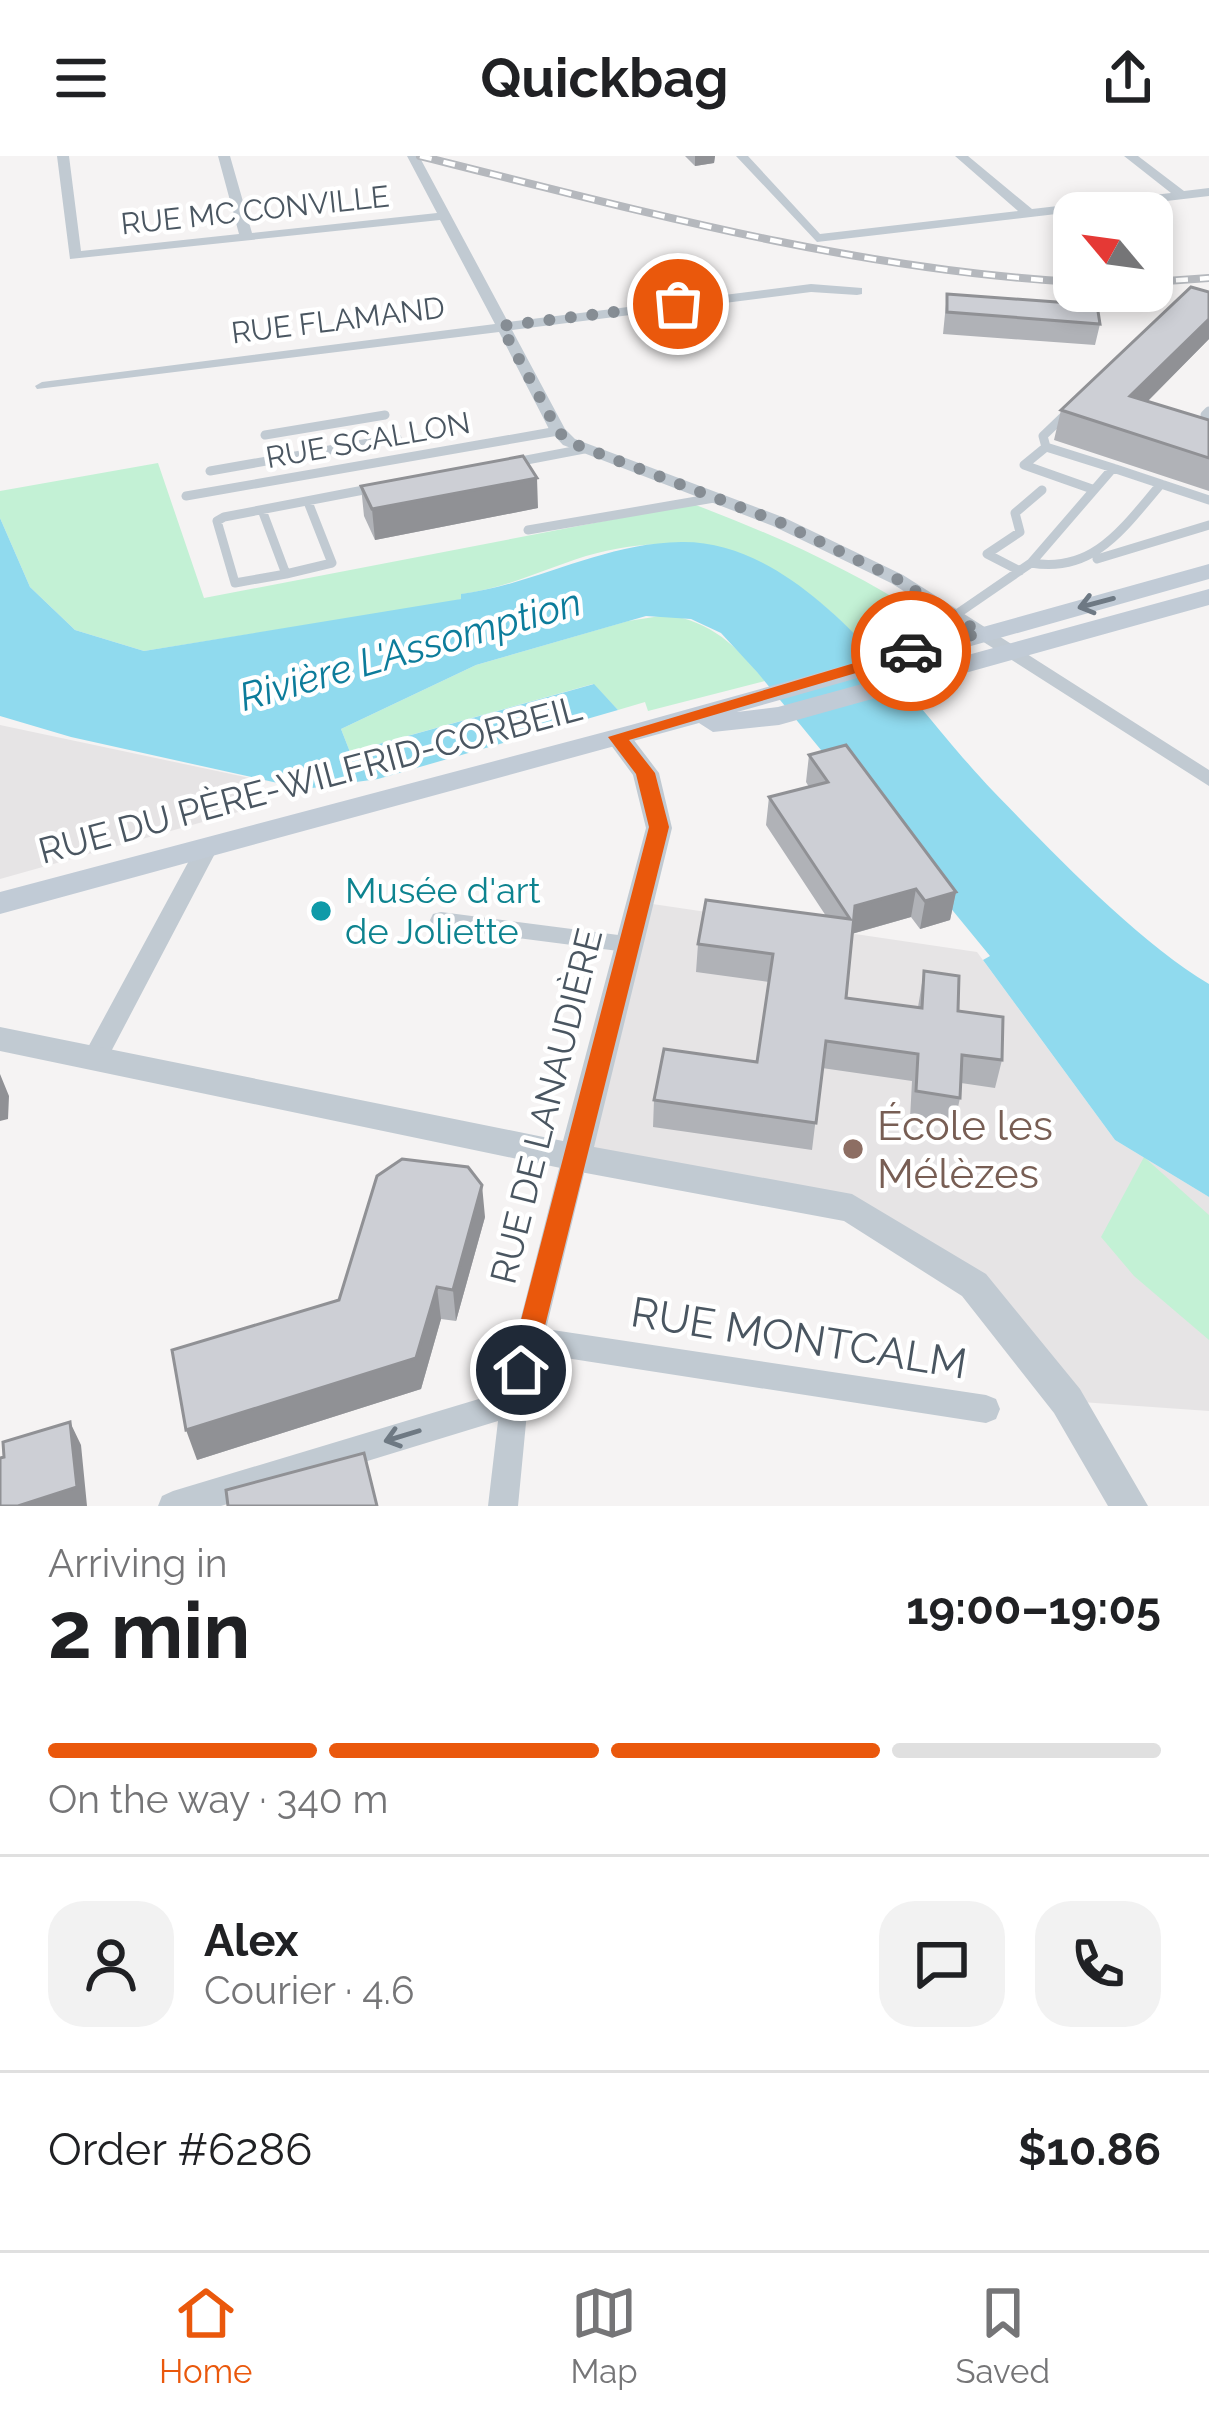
<!DOCTYPE html>
<html lang="en">
<head>
<meta charset="utf-8">
<style>
	:root { --surface:#fff; --page:#f2f2f2; --text:#202124; --muted:#757577; --line:#e0e0e0; --accent:#ea580c }
	body { margin:0; font-family:Raleway,sans-serif; background:var(--page); color:var(--text); height:100vh; display:flex; flex-direction:column; font-size:45px; white-space:nowrap }
	* { box-sizing:border-box; margin:0 }
	p { font-size:39px; color:var(--muted) }
	.icon { flex:none; width:66px; height:66px; fill:none; stroke:currentColor; stroke-width:2; stroke-linecap:round; stroke-linejoin:round }
	.map { position:relative; height:1350px; overflow:hidden }
	.details { display:flex; flex-direction:column; background:var(--surface); flex:1 }
	.details>* { flex:none }
	.needle { width:78px; rotate:299deg }
	.buttons { position:absolute; left:1053px; top:36px; display:grid; gap:24px }
	.buttons a { display:grid; place-items:center; width:120px; height:120px; border-radius:24px; background:var(--surface); box-shadow:0 6px 18px #0003; font-size:60px }
	.pin { position:absolute; display:grid; place-items:center; width:102px; height:102px; color:#fff; margin:-51px; border:6px solid #fff; border-radius:50%; box-shadow:0 3px 12px #0007 }
	.courier { position:absolute; display:grid; place-items:center; width:120px; height:120px; margin:-60px; border:9px solid #ea580c; border-radius:50%; background:#fff; color:#222; box-shadow:0 3px 15px #0007 }
	.head em { font-style:normal; font-weight:700 }
	.head div { display:flex; flex-direction:column-reverse }
	.head { display:flex; align-items:center; justify-content:space-between; height:204px; padding:0 48px }
	h1 { font-size:78px; font-weight:700; line-height:90px }
	.bar { display:grid; grid-template-columns:repeat(4,1fr); gap:18px 12px; align-content:center; height:144px; padding:0 48px }
	.bar i { height:15px; border-radius:9px; background:var(--line) }
	.bar .selected { background:var(--accent) }
	.bar p { grid-column:span 4 }
	.line { display:flex; align-items:center; gap:30px; padding:0 48px; border-top:3px solid var(--line) }
	.line div { flex:1 }
	.round { display:grid; place-items:center; flex:none; width:126px; height:126px; border-radius:36px; background:var(--page) }
	header { display:flex; justify-content:space-between; align-items:center; height:156px; padding:0 48px; background:var(--surface); font-size:54px; font-weight:700 }
	.tab-bar { display:flex; justify-content:space-around; align-items:center; height:168px; border-top:3px solid var(--line); background:var(--surface); font-size:33px; color:var(--muted) }
	.tab-bar a { display:grid; justify-items:center; gap:6px }
	.tab-bar .selected { color:var(--accent) }
	.map>svg:first-child { display:block }
	.education { fill:#e6e4e5 }
	.green { fill:#c3f1d5 }
	.water { fill:#90daee }
	.lines { fill:none; stroke-linecap:round; stroke-linejoin:round }
	.service { stroke:#c1cad2; stroke-width:9 }
	.minor { fill:#c1cad2; fill-rule:evenodd }
	.tertiary { fill:#c1cad2; fill-rule:evenodd }
	.secondary { fill:#c1cbd6; fill-rule:evenodd }
	.rail-casing { stroke:#b5b8bd; stroke-width:8 }
	.rail { stroke:#fff; stroke-width:4.5; stroke-dasharray:12; stroke-linecap:butt }
	.wall { fill:#b0b2b7 }
	.shaded-wall { fill:#909195 }
	.building { fill:#cdcfd5; stroke:#909195; stroke-width:3 }
	.oneway { stroke:#6e7984 }
	.oneway2 { stroke:#6e7983 }
	.route { fill:#ea580c }
	.done { stroke:#868d94; stroke-width:12; stroke-dasharray:0 21.6 }
	.culture-dot { fill:#0f9aa8; stroke:#fff; stroke-width:4.5 }
	.education-dot { fill:#8d6e63; stroke:#fff; stroke-width:4.5 }
	.labels { text-anchor:middle; dominant-baseline:central; stroke-width:9; stroke-linejoin:round; paint-order:stroke }
	.far-street-label { font-size:30px; fill:#4a5661; stroke:#fff }
	.street-label { font-size:36px; fill:#4a5661; stroke:#fff }
	.culture-label { font-size:36px; fill:#0d838f; stroke:#fff; text-anchor:start }
	.water-label { font-size:39px; font-style:italic; fill:#0c7c9b; stroke:#fff }
	.near-education-label { font-size:42px; fill:#785e54; stroke:#fff; text-anchor:start }
	.near-street-label { font-size:42px; fill:#4a5661; stroke:#fff }
</style>
</head>
<body>
<header><svg class="icon" aria-label="menu" viewBox="0 0 24 24"><path d="M4 6h16M4 12h16M4 18h16"/></svg>Quickbag<svg class="icon" aria-label="share" viewBox="0 0 24 24"><path d="M12 15V3M7 8l5-5 5 5M5 13v7h14v-7"/></svg></header>
<div class="map">
<svg width="1209" height="1350" viewBox="0 0 1209 1350">
	<rect width="100%" height="100%" fill="#f5f3f3"/>
	<path class="education" d="M 0,569 L 250,622 L 256,651 L 0,723 Z
		M 639,746 L 977,796 L 1115,984 L 1209,1041 L 1209,1255 L 1067,1245 L 974,1129 L 852,1052 L 575,1001 Z"/>
	<path class="green" d="M 158,307 L 204,442 L 693,348 C 773,378 851,413 923,460 L 924,472 L 909,487 L 868,493 C 790,406 703,366 586,400 C 544,413 507,432 462,438 L 462,443 L 439,448 L 144,495 L 75,474 L 30,431 L 0,362 L 0,335 Z
		M 667,459 C 713,466 736,490 765,525 L 648,555 L 645,546 L 618,554 L 593,528 L 350,596 L 341,573 L 476,509 L 628,465 Z
		M 1144,1001 L 1209,1059 L 1209,1184 L 1134,1120 L 1101,1081 Z"/>
	<path class="water" d="M 0,362 L 30,431 L 75,474 L 144,495 L 461,443 L 461,438 C 537,428 602,387 681,386 C 810,384 913,552 993,635 C 1051,695 1139,787 1209,828 L 1209,1041 L 1115,984 L 983,804 L 990,800 L 757,516 L 721,477 L 691,463 L 646,460 L 476,509 L 341,573 L 350,596 L 594,528 L 618,554 L 378,623 L 305,633 L 71,581 L 0,560 Z"/>
	<g class="lines">
		<path class="service" d="M 1209,255 L 1205,259 L 1209,260
			M 265,279 L 385,259
			M 1046,291 L 1043,280 L 1067,257
			M 516,306 L 584,293
			M 210,315 L 397,282
			M 1161,328 L 1209,344
			M 186,340 L 558,275
			M 262,354 L 286,418 L 235,427 L 217,365 L 224,361 L 374,332
			M 528,374 L 714,342
			M 1097,403 L 1209,369
			M 1031,407 C 1094,418 1124,371 1161,328 L 1113,312
			M 1020,415 L 987,398 L 1020,376 L 1015,357 L 1042,334
			M 286,418 L 332,407 L 308,346
			M 954,460 L 1031,407 L 1113,312 L 1046,291 L 1024,309 L 1092,333"/>
		<path class="minor" d="M 57,0 L 69,0 L 81,95 L 239,78 L 218,0 L 230,0 L 252,77 L 437,57 L 407,0 L 419,0 L 508,166 L 811,128 L 862,132 L 862,138 L 857,139 L 811,136 L 512,174 L 565,273 L 575,283 L 785,362 L 903,419 L 1209,614 L 1209,630 L 891,427 L 773,370 L 563,289 L 550,275 L 499,176 L 37,233 L 35,230 L 42,226 L 495,168 L 440,64 L 70,103 Z
			M 736,0 L 748,0 L 820,78 L 1018,55 L 955,0 L 968,0 L 1032,53 L 1171,37 L 1124,0 L 1138,0 L 1184,35 L 1209,32 L 1209,40 L 817,86 Z
			M 209,681 L 220,688 L 104,909 L 95,911 L 86,909 L 83,902 L 86,895 L 198,688 Z
			M 441,756 L 626,780 L 634,782 L 637,788 L 634,794 L 626,796 L 441,772 L 433,770 L 430,764 L 433,758 Z
			M 575,990 L 584,994 L 588,1001 L 546,1173 L 986,1239 L 996,1243 L 1000,1253 L 996,1263 L 986,1267 L 540,1198 L 528,1246 L 518,1350 L 488,1350 L 498,1265 L 221,1350 L 158,1350 L 162,1340 L 173,1335 L 502,1236 L 562,1001 L 566,994 Z"/>
		<path class="tertiary" d="M 618,573 L 627,575 L 659,617 L 672,672 L 594,991 L 852,1038 L 986,1118 L 1080,1233 L 1148,1350 L 1108,1350 L 1054,1257 L 962,1140 L 844,1065 L 575,1015 L 0,895 L 0,871 L 563,985 L 646,672 L 633,619 L 605,581 Z"/>
		<path class="secondary" d="M 1209,408 L 1209,423 L 737,556 L 778,551 L 1209,433 L 1209,449 L 779,569 L 713,576 L 699,567 L 0,758 L 0,736 L 631,569 Z"/>
		<g class="rail-casing">
			<path id="rail" d="M 420,0 C 637,54 850,113 1074,126
				M 1152,126 L 1209,122"/>
		</g>
		<use href="#rail" class="rail"/>
	</g>
	<path class="wall" d="M 685,0 L 715,0 L 714,7 L 695,10 Z
		M 1209,136 L 1209,183 L 1148,245 L 1209,264 L 1209,335 L 1054,284 L 1061,254 Z
		M 947,138 L 1100,168 L 1095,189 L 943,178 Z
		M 361,330 L 538,352 L 375,384 L 364,360 Z
		M 809,599 L 956,736 L 950,764 L 920,773 L 911,761 L 852,778 L 846,842 L 918,851 L 924,815 L 1002,904 L 995,932 L 961,927 L 960,942 L 954,969 L 910,963 L 912,925 L 822,912 L 812,994 L 653,971 L 654,944 L 757,906 L 769,826 L 696,816 L 698,788 L 826,760 L 766,669 L 769,641 L 809,631 L 806,626 Z
		M 485,1061 L 456,1165 L 441,1163 L 421,1233 L 197,1304 L 339,1144 Z"/>
	<path class="shaded-wall" d="M 695,0 L 715,0 L 714,7 L 695,10 Z
		M 1209,163 L 1209,183 L 1123,270 L 1130,240 Z
		M 537,322 L 538,352 L 375,384 L 372,353 Z
		M 916,733 L 911,761 L 851,778 L 855,750 Z
		M 956,736 L 950,764 L 920,773 L 925,745 Z
		M 0,918 L 9,940 L 8,963 L 0,965 Z
		M 482,1029 L 485,1061 L 456,1165 L 453,1134 Z
		M 437,1131 L 441,1163 L 421,1233 L 197,1304 L 186,1274 Z
		M 70,1266 L 81,1289 L 87,1350 L 18,1350 Z"/>
	<path class="building" d="M 1191,131 L 1209,136 L 1209,163 L 1130,240 L 1209,264 L 1209,302 L 1061,254 Z
		M 947,138 L 1097,149 L 1100,168 L 947,156 Z
		M 523,300 L 537,322 L 372,353 L 361,330 Z
		M 846,589 L 956,736 L 925,745 L 916,733 L 855,750 L 846,842 L 922,852 L 924,815 L 959,820 L 958,855 L 1003,861 L 1002,904 L 962,899 L 960,942 L 916,935 L 918,898 L 826,885 L 816,967 L 654,944 L 664,893 L 757,906 L 773,798 L 698,788 L 706,744 L 850,763 L 769,641 L 828,626 L 809,599 Z
		M 402,1003 L 468,1011 L 482,1029 L 453,1134 L 437,1131 L 416,1202 L 186,1274 L 172,1194 L 339,1144 L 377,1020 Z
		M 70,1266 L 77,1331 L 18,1350 L 0,1350 L 0,1302 L 4,1301 L 3,1286 Z
		M 364,1297 L 377,1350 L 228,1350 L 226,1334 Z"/>
	<defs><path id="oneway-shaft" d="M-6 0H5M1.5-3L5.5 0L1.5 3" fill="none" stroke-width="1.6" stroke-linecap="round" stroke-linejoin="round" transform="scale(3)"/></defs>
	<use class="oneway" href="#oneway-shaft" transform="translate(1096 447) rotate(165)"/>
	<use class="oneway2" href="#oneway-shaft" transform="translate(402 1280) rotate(163)"/>
	<path class="route" d="M 911,490 L 917,492 L 917,499 L 629,584 L 655,617 L 669,671 L 534,1214 L 530,1223 L 512,1223 L 508,1214 L 649,671 L 636,618 L 608,581 Z"/>
	<g class="lines">
		<path class="done" d="M 678,148 L 501,170 L 558,275 L 569,286 L 779,366 L 897,423 L 980,477 L 911,495"/>
	</g>
	<circle class="culture-dot" cx="321" cy="755" r="12"/>
	<circle class="education-dot" cx="853" cy="993" r="12"/>
	<g class="labels">
		<g class="far-street-label">
			<text transform="translate(255 54) rotate(-6)">RUE MC CONVILLE</text>
			<text transform="translate(338 164) rotate(-7)">RUE FLAMAND</text>
			<text transform="translate(368 284) rotate(-10)">RUE SCALLON</text>
		</g>
		<g class="street-label">
			<text transform="translate(310 623) rotate(-15)">RUE DU PÈRE-WILFRID-CORBEIL</text>
			<text transform="translate(546 950) rotate(-76)">RUE DE LANAUDIÈRE</text>
		</g>
		<g class="culture-label">
			<text x="345" y="734">Musée d'art<tspan x="345" dy="41">de Joliette</tspan></text>
		</g>
		<g class="water-label">
			<text transform="translate(410 493) rotate(-16)">Rivière L'Assomption</text>
		</g>
		<g class="near-education-label">
			<text x="877" y="969">École les<tspan x="877" dy="48">Mélèzes</tspan></text>
		</g>
		<g class="near-street-label">
			<text transform="translate(799 1182) rotate(9)">RUE MONTCALM</text>
		</g>
	</g>
</svg>
<div class="buttons">
<a><svg class="needle" viewBox="-14 -14 28 28"><path d="M0-13l5 13h-10z" fill="#e53935"/><path d="M0 13l5-13h-10z" fill="#757577"/></svg></a>
</div>
<div class="pin" style="left:678px;top:148px;background:#ea580c"><svg class="icon" aria-label="bag" viewBox="0 0 24 24"><path d="M5 8h14l-1 12H6zM9 8a3 3 0 0 1 6 0"/></svg></div>
<div class="pin" style="left:521px;top:1214px;background:#1f2937"><svg class="icon" aria-label="home" viewBox="0 0 24 24"><path d="M3 11l9-7 9 7M6 9v11h12V9"/></svg></div>
<div class="courier" style="left:911px;top:495px"><svg class="icon" aria-label="car" viewBox="0 0 24 24"><path d="M5 17H2v-5l4-1 3-4h7l3 4 3 1v5h-3M9 17h6M6 11h13"/><circle cx="7" cy="17" r="2"/><circle cx="17" cy="17" r="2"/></svg></div>
</div>
<section class="details">
<div class="head"><div><h1>2 min</h1><p>Arriving in</p></div><em>19:00–19:05</em></div>
<div class="bar"><i class="selected"></i><i class="selected"></i><i class="selected"></i><i></i><p>On the way · 340 m</p></div>
<div class="line" style="height:216px"><a class="round"><svg class="icon" aria-label="person" viewBox="0 0 24 24"><circle cx="12" cy="8" r="4"/><path d="M4 21q1-7 8-7t8 7"/></svg></a><div><b>Alex</b><p>Courier · 4.6</p></div><a class="round"><svg class="icon" aria-label="chat" viewBox="0 0 24 24"><path d="M4 5h16v11H9l-5 4z"/></svg></a><a class="round"><svg class="icon" aria-label="phone" viewBox="0 0 24 24"><path d="M5 4h4l2 5-3 2q2 4 5 5l2-3 5 2v4C11 20 4 13 5 4z"/></svg></a></div>
<div class="line" style="height:156px"><div>Order #6286</div><b>$10.86</b></div>
</section>
<nav class="tab-bar">
<a class="selected"><svg class="icon" aria-label="home" viewBox="0 0 24 24"><path d="M3 11l9-7 9 7M6 9v11h12V9"/></svg>Home</a>
<a><svg class="icon" aria-label="map" viewBox="0 0 24 24"><path d="M3 6l6-2 6 2 6-2v14l-6 2-6-2-6 2zM9 4v14M15 6v14"/></svg>Map</a>
<a><svg class="icon" aria-label="saved" viewBox="0 0 24 24"><path d="M7 4h10v16l-5-4-5 4z"/></svg>Saved</a>
</nav>
</body>
</html>
